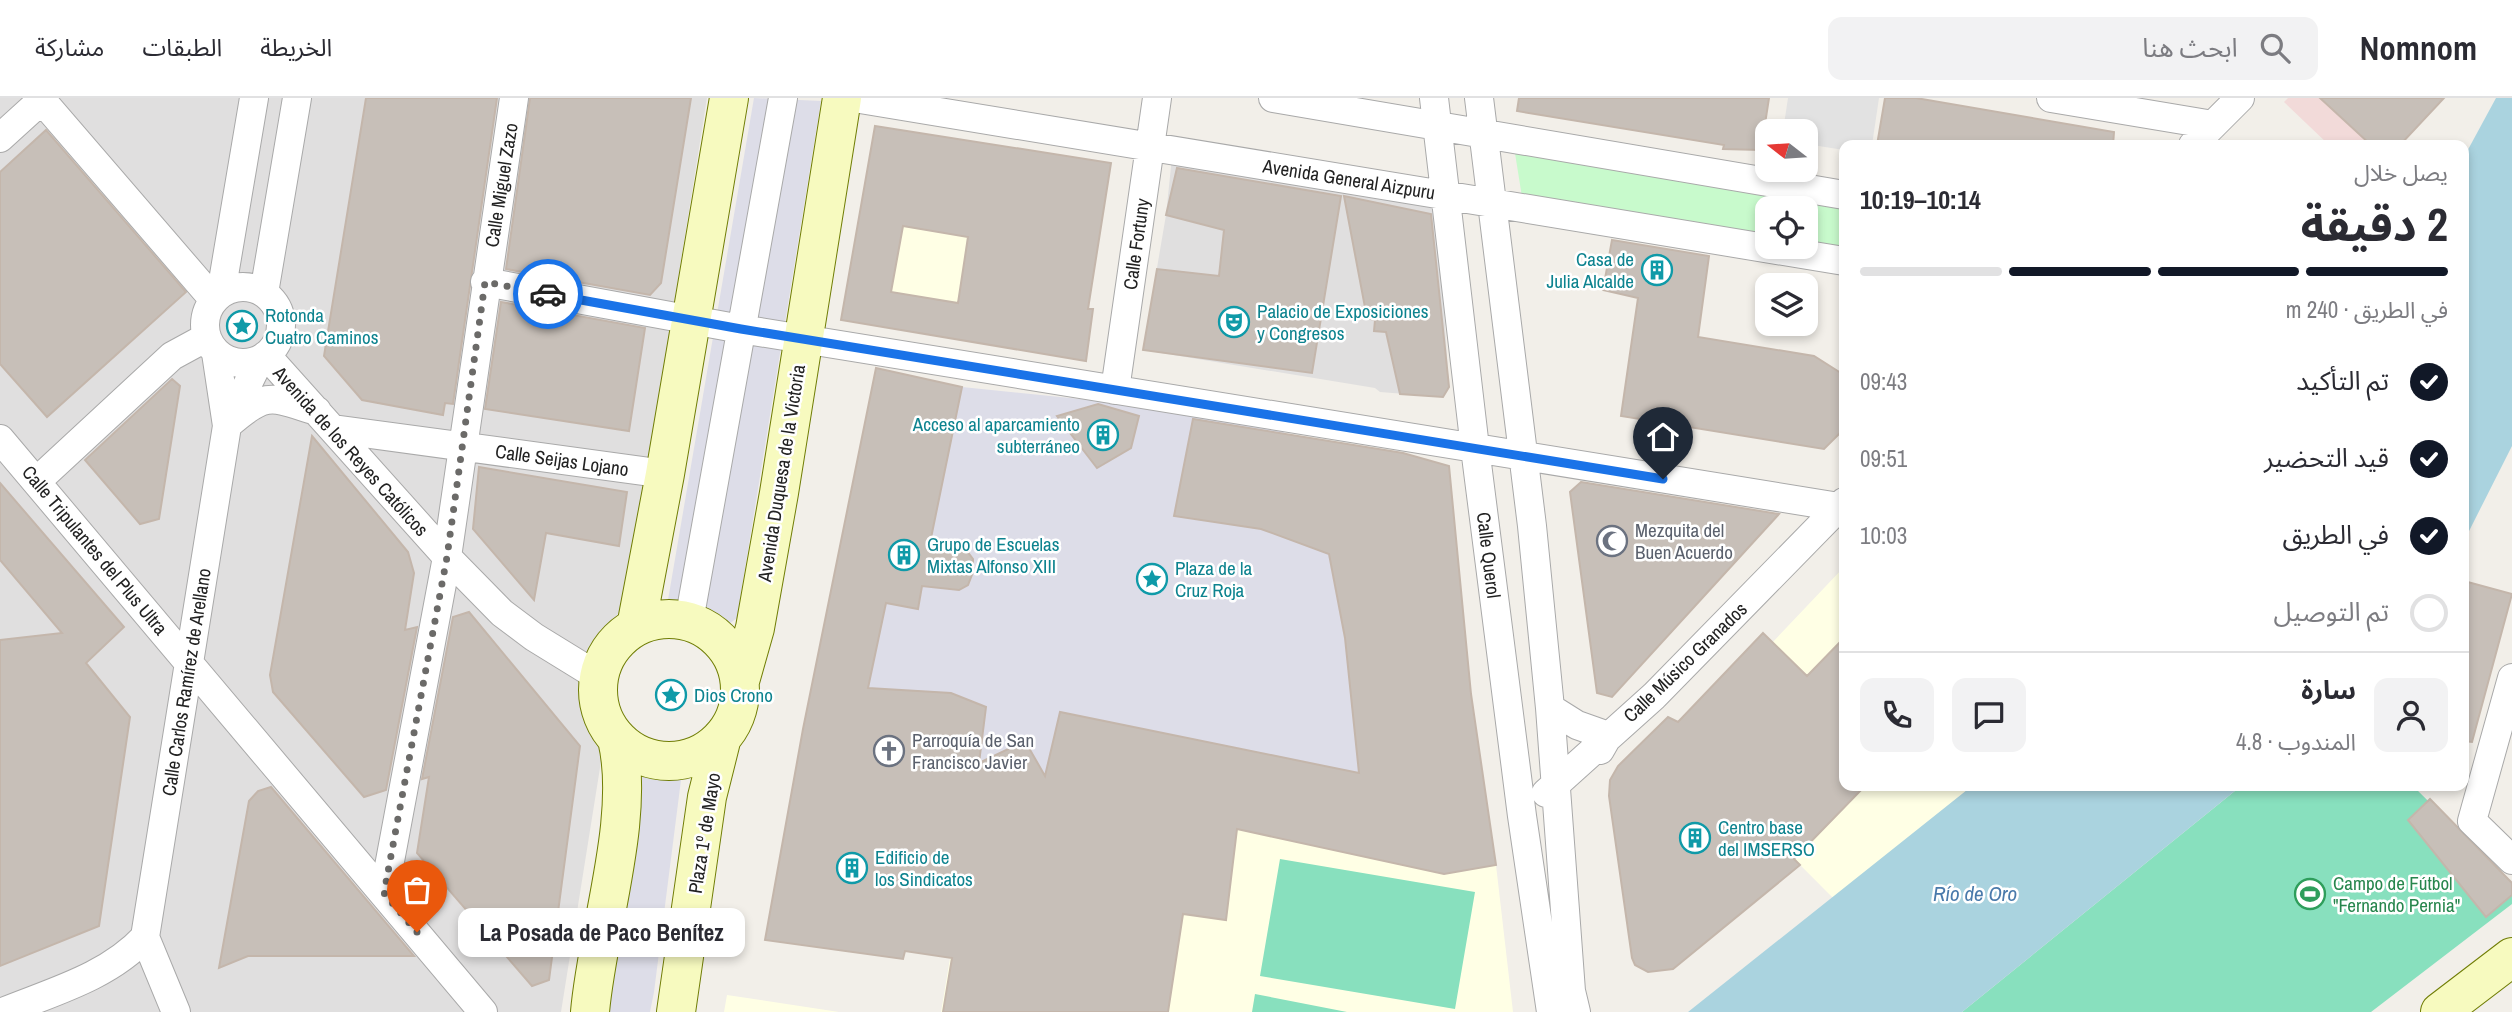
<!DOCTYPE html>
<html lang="ar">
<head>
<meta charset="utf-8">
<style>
	:root { --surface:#fff; --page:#f2f2f3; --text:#2b2b33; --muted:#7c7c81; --line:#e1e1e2; --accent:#111827 }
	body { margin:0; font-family:"Archivo Narrow","Noto Sans Arabic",sans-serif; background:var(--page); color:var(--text); direction:rtl; height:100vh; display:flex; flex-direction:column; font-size:26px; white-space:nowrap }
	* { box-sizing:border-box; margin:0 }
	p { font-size:23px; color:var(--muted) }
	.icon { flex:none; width:38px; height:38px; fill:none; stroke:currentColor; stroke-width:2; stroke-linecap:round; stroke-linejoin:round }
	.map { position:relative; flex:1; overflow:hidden; direction:ltr }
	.side { position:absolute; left:1839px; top:42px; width:630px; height:651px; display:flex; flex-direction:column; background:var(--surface); border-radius:14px; box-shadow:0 4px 10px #0003; direction:rtl }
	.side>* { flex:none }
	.needle { width:46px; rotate:287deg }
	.controls { position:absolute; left:1755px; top:21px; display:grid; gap:14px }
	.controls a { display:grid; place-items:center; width:63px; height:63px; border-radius:14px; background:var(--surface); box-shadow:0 4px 10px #0003; font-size:35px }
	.pin { position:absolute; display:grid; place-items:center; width:60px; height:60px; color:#fff; margin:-72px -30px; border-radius:50% 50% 50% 0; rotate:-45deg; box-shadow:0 0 7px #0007 }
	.pin .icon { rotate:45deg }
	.courier { position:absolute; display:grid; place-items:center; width:70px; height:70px; margin:-35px; border:5px solid #1a73e8; border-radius:50%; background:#fff; color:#222; box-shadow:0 2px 9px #0007 }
	.bubble { position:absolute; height:49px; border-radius:14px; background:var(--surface); box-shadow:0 4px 10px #0003; font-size:23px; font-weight:700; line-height:49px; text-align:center; direction:rtl }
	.head em { font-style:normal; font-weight:700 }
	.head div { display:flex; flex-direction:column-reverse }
	.head { display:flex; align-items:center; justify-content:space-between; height:119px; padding:0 21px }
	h1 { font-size:46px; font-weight:700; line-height:52px }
	.bar { display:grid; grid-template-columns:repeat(4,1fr); gap:10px 7px; align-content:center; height:84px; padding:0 21px }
	.bar i { height:9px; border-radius:5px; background:var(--line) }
	.bar .on { background:var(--accent) }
	.bar p { grid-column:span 4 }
	.line { display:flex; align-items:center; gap:18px; padding:0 21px; border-top:2px solid var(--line) }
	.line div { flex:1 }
	.round { display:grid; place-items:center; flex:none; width:74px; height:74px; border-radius:14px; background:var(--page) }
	ol { padding:0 21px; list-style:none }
	li { display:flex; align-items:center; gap:21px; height:77px }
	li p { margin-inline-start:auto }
	li .icon { padding:7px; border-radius:50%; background:var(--accent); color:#fff; stroke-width:4 }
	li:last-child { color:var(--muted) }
	li i { width:38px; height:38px; border:4px solid var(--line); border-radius:50% }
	header { display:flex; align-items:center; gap:42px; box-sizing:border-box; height:98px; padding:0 35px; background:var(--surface); border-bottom:2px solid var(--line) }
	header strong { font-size:33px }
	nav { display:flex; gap:38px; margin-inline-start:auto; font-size:24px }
	.search { width:490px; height:63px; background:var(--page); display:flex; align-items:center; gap:18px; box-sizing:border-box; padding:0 24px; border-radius:14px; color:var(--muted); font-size:26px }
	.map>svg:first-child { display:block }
	.residential { fill:#e0dfdf }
	.commercial { fill:#f2dad9 }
	.education { fill:#ffffe5 }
	.park { fill:#c8facc }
	.pitch { fill:#88e0be }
	.parking { fill:#e2e2e2 }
	.plaza { fill:#dddde8 }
	.water { fill:#aad3df }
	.building { fill:#c7bfb8; stroke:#c4b6ab; stroke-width:2; fill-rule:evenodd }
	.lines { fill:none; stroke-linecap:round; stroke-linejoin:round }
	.street-casing { stroke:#a9a9a9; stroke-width:30 }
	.secondary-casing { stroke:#707d05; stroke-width:40 }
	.street { stroke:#fff; stroke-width:28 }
	.secondary { stroke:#f7fabf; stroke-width:38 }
	.done { stroke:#6b6a68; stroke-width:7; stroke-dasharray:0 12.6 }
	.route { stroke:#1a73e8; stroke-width:9 }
	.labels { text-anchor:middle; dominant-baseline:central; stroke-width:5; stroke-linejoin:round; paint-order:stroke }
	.street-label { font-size:19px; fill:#222; stroke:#fff }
	.culture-label { font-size:19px; fill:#0d838f; stroke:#fff; text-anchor:start }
	.worship-label { font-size:19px; fill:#5b616d; stroke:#fff; text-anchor:start }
	.leisure-label { font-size:19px; fill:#27864d; stroke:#fff; text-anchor:start }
	.water-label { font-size:21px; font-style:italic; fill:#4a7aab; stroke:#fff }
</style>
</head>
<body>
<header>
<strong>Nomnom</strong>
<div class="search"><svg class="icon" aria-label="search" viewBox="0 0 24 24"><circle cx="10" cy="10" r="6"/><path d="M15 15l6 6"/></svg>ابحث هنا</div>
<nav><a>الخريطة</a><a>الطبقات</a><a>مشاركة</a></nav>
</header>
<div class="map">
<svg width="2512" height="914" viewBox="0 0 2512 914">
	<rect width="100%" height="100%" fill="#f2efe9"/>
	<path class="residential" d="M 0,0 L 707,0 L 561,914 L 0,914 Z
		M 1172,59 L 1437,105 L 1449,289 L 1443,299 L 1380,294 L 1375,290 L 1143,252 L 1166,117 Z"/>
	<path class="commercial" d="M 2288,0 L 2444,0 L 2401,47 L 2329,47 L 2284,4 Z"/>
	<path class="education" d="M 866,81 L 973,98 L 953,241 L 841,222 Z
		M 1844,469 L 1844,688 L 1972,688 L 1833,800 L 1678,644 Z
		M 975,712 L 1237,731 L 1444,776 L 1496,767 L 1513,914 L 941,914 Z
		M 727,897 L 839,914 L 724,914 Z"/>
	<path class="park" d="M 1514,49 L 1844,107 L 1844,154 L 1806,148 L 1806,110 L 1768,110 L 1767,141 L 1522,99 Z"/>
	<path class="pitch" d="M 2241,688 L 2413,688 L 2512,786 L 2512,806 L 2371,914 L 1962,914 Z
		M 1280,761 L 1475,794 L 1455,911 L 1260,878 Z
		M 1255,896 L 1347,914 L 1252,914 Z"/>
	<path class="parking" d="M 1788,0 L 1879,0 L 1872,47 L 1844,47 L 1844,52 L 1806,46 L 1806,33 L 1783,33 Z"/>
	<path class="plaza" d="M 754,0 L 821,3 L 737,520 L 729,526 L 691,514 L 668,502 Z
		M 962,289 L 1287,322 L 1261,431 L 1329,456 L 1345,540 L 1359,675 L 1060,614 L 1045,678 L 1025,644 L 979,665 L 986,610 L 863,590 L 886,505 L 918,511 L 922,488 L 959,492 L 968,487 L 973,474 L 973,461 L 967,453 L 958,446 L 931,440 Z
		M 641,677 L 653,682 L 681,682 L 654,894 L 650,914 L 606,914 Z"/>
	<path class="water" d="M 2496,0 L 2512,0 L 2512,348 L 2464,443 L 2464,59 Z
		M 1972,688 L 2241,688 L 1962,914 L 1688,914 Z"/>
	<path class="building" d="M 366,0 L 497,0 L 453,306 L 445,305 L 443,317 L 362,302 L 324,258 Z
		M 530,0 L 691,0 L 661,185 L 650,197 L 506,171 Z
		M 1519,0 L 1769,0 L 1761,52 L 1723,51 L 1724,47 L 1517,13 Z
		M 1885,0 L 1916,0 L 2114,34 L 2113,47 L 1877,47 Z
		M 2320,0 L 2444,0 L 2400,47 L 2371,47 Z
		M 875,28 L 1111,65 L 1088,211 L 1093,211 L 1086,263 L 841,222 ZM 903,128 L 968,139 L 958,205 L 891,194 Z
		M 46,32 L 186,194 L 47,319 L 0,266 L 0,74 Z
		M 1177,70 L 1341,98 L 1312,275 L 1143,252 L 1157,171 L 1219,178 L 1224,132 L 1166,117 Z
		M 1344,98 L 1431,116 L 1449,289 L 1443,299 L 1400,296 L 1386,234 L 1374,233 L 1375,222 L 1367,220 Z
		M 1612,142 L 1709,158 L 1698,239 L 1814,258 L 1844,277 L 1844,331 L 1824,351 L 1621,318 L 1638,200 L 1603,192 Z
		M 501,204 L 645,230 L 629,333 L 485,311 Z
		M 876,270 L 962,289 L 931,440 L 958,446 L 967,453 L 973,461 L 973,474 L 968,487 L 959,492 L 922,488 L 918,511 L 886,505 L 868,590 L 951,595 L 986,609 L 979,665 L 1025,643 L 1045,678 L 1060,614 L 1359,675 L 1345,540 L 1329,456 L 1261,431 L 1174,418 L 1193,321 L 1403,355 L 1449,368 L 1471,596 L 1496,767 L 1444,776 L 1237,731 L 1226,822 L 1183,816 L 1168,914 L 943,914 L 952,860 L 905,853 L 903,861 L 765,842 L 803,631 Z
		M 172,281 L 180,288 L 159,421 L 140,426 L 85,362 Z
		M 1098,306 L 1139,318 L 1131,350 L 1097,370 L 1057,318 Z
		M 312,338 L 408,454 L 414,475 L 405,532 L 417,529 L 386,692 L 364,699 L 273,594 L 270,577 Z
		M 479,369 L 627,394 L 619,448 L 546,435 L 534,502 L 473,431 Z
		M 1581,384 L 1779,416 L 1612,599 L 1597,595 L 1570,394 Z
		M 0,385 L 124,529 L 86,565 L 130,619 L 99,828 L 0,868 L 0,542 L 62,535 L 0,462 Z
		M 2464,483 L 2512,496 L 2472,644 L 2464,643 Z
		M 469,514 L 580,648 L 549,882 L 532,888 L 417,755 L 429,679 L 422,681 L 453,519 Z
		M 1763,535 L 1807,578 L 1844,540 L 1844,688 L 1865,688 L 1794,761 L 1800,767 L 1673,871 L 1648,874 L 1635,867 L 1632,860 L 1609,698 L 1610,682 L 1618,668 L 1668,619 L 1678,624 Z
		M 271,689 L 414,858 L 248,858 L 219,870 L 249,703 L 258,693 Z
		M 2430,701 L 2512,785 L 2512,797 L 2486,819 L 2408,722 Z"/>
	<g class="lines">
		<g class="street-casing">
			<path id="street" d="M 40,0 L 214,202
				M 854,0 L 1844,163
				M 1273,0 L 1844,97
				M 1434,0 L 1475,350 L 1522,718 L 1551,914
				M 1479,0 L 1532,428 L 1550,610 L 1571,893 L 1576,914
				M 2051,0 L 2213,27
				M 0,40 L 44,0
				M 2193,47 L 2240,0
				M 485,184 L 741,231 L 1839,409
				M205 227a38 38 0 1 1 76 0a38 38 0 1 1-76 0Z
				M 221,195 L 254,0
				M 264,195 L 297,0
				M 216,255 L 227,328
				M 266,257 L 447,459 L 502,515 L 534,539 L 599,579
				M 1115,292 L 1157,0
				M 231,324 C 268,292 273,300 317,313
				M 333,331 L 665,376
				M 0,341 L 483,914
				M 37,383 L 172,258 L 207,239
				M 689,523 L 783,0
				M 2512,580 L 2472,723 L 2512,762
				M 1550,610 L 1577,627 L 1608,638 L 1600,652
				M 1546,695 L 1654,598 L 1844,404
				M 384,795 L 447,459 L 514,0
				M 145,839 L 227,328 L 260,261
				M 145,839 L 176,914
				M 3,914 C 52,894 108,879 145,839"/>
		</g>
		<g class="secondary-casing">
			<path id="secondary" d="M598 592a71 71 0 1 1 142 0a71 71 0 1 1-142 0Z
				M 636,529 L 665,376 L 729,0
				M 740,583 L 755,530 L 779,395 L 842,0
				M 590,914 C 597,831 636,720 617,641
				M 676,914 L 707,699 L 722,639
				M 2440,914 L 2512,859"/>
		</g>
		<use href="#street" class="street"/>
		<use href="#secondary" class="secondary"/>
	</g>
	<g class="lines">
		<path class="done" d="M 417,834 L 384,795 L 447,459 L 485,184 L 548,196"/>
		<path class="route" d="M 548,196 L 741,231 L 1663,381"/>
	</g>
	<defs>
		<g id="building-ring" transform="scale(1.575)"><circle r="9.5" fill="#fff" stroke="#0f9aa8" stroke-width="1.5"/><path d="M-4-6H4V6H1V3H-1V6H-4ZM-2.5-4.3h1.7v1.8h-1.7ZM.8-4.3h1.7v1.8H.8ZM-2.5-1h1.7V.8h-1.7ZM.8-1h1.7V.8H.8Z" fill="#0f9aa8"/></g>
		<g id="theatre-ring" transform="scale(1.575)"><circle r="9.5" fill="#fff" stroke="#0f9aa8" stroke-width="1.5"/><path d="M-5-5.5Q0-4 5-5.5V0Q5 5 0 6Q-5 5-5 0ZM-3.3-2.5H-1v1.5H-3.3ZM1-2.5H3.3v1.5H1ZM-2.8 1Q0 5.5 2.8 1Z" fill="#0f9aa8"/></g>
		<g id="sight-ring" transform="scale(1.575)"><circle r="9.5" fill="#fff" stroke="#0f9aa8" stroke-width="1.5"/><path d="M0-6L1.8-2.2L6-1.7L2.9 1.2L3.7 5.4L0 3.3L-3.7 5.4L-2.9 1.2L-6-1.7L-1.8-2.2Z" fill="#0f9aa8"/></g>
		<g id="mosque-ring" transform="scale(1.575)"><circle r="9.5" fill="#fff" stroke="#6b7280" stroke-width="1.5"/><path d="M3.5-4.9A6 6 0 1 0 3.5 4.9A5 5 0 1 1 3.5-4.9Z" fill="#6b7280"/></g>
		<g id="church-ring" transform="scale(1.575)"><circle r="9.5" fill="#fff" stroke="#6b7280" stroke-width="1.5"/><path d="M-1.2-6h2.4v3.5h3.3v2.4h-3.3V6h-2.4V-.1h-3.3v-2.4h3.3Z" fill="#6b7280"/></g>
		<g id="stadium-ring" transform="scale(1.575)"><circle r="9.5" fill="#fff" stroke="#2e9e5b" stroke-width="1.5"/><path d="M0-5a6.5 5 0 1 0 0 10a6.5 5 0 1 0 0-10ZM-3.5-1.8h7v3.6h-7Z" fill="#2e9e5b"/></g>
	</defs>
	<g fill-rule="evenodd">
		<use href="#building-ring" x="1657" y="172"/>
		<use href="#theatre-ring" x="1234" y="224"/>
		<use href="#sight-ring" x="242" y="228"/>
		<use href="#building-ring" x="1103" y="337"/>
		<use href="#mosque-ring" x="1612" y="443"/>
		<use href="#building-ring" x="904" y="457"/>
		<use href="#sight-ring" x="1152" y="481"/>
		<use href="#sight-ring" x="671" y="597"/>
		<use href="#church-ring" x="889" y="653"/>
		<use href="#building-ring" x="1695" y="740"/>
		<use href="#building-ring" x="852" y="770"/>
		<use href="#stadium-ring" x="2310" y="796"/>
	</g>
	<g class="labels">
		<g class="street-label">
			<text transform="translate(1349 81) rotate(9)">Avenida General Aizpuru</text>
			<text transform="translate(501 87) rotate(-81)">Calle Miguel Zazo</text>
			<text transform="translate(1136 146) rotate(-82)">Calle Fortuny</text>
			<text transform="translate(351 353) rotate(48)">Avenida de los Reyes Católicos</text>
			<text transform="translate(562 362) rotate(8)">Calle Seijas Lojano</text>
			<text transform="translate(781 375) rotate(-81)">Avenida Duquesa de la Victoria</text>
			<text transform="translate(95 452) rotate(50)">Calle Tripulantes del Plus Ultra</text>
			<text transform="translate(1489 457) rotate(83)">Calle Querol</text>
			<text transform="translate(1685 564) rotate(-44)">Calle Músico Granados</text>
			<text transform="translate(186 584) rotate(-81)">Calle Carlos Ramírez de Arellano</text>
			<text transform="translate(704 735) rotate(-81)">Plaza 1º de Mayo</text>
		</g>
		<g class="culture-label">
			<text x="1634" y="161" text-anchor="end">Casa de<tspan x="1634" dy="22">Julia Alcalde</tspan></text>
			<text x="1257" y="213">Palacio de Exposiciones<tspan x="1257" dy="22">y Congresos</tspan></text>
			<text x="265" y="217">Rotonda<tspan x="265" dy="22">Cuatro Caminos</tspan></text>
			<text x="1080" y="326" text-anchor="end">Acceso al aparcamiento<tspan x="1080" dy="22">subterráneo</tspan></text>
			<text x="927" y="446">Grupo de Escuelas<tspan x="927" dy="22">Mixtas Alfonso XIII</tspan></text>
			<text x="1175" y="470">Plaza de la<tspan x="1175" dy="22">Cruz Roja</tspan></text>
			<text x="694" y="597">Dios Crono</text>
			<text x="1718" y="729">Centro base<tspan x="1718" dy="22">del IMSERSO</tspan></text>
			<text x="875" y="759">Edificio de<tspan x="875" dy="22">los Sindicatos</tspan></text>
		</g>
		<g class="worship-label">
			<text x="1635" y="432">Mezquita del<tspan x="1635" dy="22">Buen Acuerdo</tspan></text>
			<text x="912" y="642">Parroquía de San<tspan x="912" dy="22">Francisco Javier</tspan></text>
		</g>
		<g class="leisure-label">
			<text x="2333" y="785">Campo de Fútbol<tspan x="2333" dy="22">"Fernando Pernia"</tspan></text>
		</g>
		<g class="water-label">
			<text x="1975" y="795">Río de Oro</text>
		</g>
	</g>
</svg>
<div class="controls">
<a><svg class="needle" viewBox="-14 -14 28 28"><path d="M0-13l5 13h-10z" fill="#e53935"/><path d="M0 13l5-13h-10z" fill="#7c7c81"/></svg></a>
<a><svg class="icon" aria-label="locate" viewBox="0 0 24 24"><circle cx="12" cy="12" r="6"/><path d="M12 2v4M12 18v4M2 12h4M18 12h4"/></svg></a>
<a><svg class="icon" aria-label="layers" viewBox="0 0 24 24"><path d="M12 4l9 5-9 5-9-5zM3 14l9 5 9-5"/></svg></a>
</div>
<div class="pin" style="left:417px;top:834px;background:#ea580c"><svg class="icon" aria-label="bag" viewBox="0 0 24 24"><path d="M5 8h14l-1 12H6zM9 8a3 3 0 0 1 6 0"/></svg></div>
<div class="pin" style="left:1663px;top:381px;background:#1f2937"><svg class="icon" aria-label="home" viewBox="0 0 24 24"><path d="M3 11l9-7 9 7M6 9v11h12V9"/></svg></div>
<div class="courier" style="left:548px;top:196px"><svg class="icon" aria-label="car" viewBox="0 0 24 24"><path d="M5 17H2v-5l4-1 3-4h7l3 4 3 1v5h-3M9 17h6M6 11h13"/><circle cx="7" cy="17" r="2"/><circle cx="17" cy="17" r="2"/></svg></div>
<div class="bubble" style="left:458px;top:810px;width:287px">La Posada de Paco Benítez</div>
<section class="side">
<div class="head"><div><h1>2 دقيقة</h1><p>يصل خلال</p></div><em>10:14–10:19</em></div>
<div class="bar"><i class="on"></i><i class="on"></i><i class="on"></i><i></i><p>في الطريق · 240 m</p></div>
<ol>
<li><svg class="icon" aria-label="check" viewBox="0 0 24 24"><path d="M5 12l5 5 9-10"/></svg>تم التأكيد<p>09:43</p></li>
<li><svg class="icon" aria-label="check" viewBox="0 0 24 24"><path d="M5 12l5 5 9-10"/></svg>قيد التحضير<p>09:51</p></li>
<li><svg class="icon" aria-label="check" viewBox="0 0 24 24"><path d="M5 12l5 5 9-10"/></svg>في الطريق<p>10:03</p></li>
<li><i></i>تم التوصيل</li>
</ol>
<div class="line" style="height:126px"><a class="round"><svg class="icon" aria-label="person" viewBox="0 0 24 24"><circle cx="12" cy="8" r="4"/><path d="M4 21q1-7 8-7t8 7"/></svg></a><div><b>سارة</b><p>المندوب · 4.8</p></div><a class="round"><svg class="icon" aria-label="chat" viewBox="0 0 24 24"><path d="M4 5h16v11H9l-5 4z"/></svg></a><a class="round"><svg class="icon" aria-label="phone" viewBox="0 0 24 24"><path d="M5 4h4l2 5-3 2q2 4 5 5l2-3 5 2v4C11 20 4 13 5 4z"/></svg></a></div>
</section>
</div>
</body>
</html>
